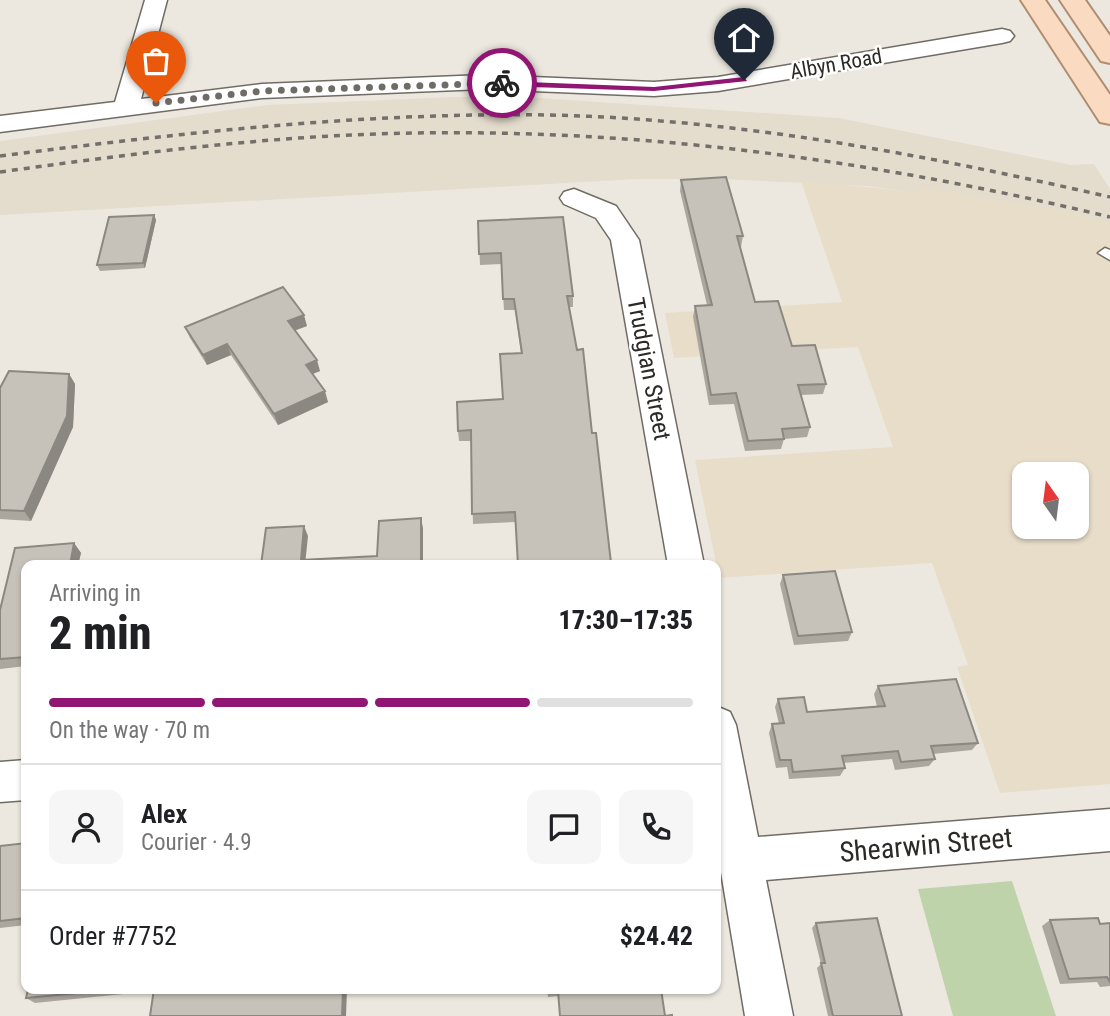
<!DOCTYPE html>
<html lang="en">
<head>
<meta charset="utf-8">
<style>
	:root { --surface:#fff; --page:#f6f6f6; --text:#202124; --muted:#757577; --line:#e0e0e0; --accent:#911572 }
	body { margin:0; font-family:"Roboto Condensed",sans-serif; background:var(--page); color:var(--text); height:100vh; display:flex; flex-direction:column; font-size:26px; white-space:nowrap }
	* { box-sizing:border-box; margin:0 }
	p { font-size:23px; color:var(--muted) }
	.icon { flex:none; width:38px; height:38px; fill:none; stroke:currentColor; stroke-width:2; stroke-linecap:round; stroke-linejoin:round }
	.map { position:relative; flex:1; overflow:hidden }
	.details { position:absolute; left:21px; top:560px; width:700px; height:434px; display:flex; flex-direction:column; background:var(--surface); border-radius:14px; box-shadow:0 2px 5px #0004 }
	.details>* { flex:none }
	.needle { width:46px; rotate:346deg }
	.fabs { position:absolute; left:1012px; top:462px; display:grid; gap:14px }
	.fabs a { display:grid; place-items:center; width:77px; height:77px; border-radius:14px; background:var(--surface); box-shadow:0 2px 5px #0004; font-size:35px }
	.pin { position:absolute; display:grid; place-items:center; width:60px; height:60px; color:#fff; margin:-72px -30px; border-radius:50% 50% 50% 0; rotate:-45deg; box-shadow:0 0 7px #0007 }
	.pin .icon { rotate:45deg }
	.courier { position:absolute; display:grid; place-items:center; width:70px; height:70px; margin:-35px; border:5px solid #911572; border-radius:50%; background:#fff; color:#222; box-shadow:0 2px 9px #0007 }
	.head em { font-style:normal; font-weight:800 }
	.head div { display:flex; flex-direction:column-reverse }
	.head { display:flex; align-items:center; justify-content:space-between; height:119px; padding:0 28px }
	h1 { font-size:46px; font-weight:800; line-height:52px }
	.bar { display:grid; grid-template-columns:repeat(4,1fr); gap:10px 7px; align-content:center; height:84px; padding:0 28px }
	.bar i { height:9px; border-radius:5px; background:var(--line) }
	.bar .active { background:var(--accent) }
	.bar p { grid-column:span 4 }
	.line { display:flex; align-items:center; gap:18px; padding:0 28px; border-top:2px solid var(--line) }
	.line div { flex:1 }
	.round { display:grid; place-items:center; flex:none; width:74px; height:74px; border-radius:14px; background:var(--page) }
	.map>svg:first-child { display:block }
	.built { fill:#e4dccc }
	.education { fill:#e8ddc9; fill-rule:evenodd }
	.green { fill:#bed3aa }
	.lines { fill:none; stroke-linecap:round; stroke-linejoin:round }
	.lane-casing { stroke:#706c65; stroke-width:3 }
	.street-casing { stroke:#706c65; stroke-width:3 }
	.primary-casing { stroke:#b08d70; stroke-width:4 }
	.lane { fill:#fff; fill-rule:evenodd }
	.street { fill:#fff; fill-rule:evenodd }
	.primary { fill:#fadbc1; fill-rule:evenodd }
	.rail { stroke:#73706b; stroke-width:3.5; stroke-dasharray:6 6; stroke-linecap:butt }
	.wall { fill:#aba79f }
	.shaded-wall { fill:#8b8882 }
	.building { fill:#c7c2b9; stroke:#8b8882; stroke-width:2 }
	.route { fill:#911572 }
	.done { stroke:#6f6c67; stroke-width:7; stroke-dasharray:0 12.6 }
	.labels { text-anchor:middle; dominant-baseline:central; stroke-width:5; stroke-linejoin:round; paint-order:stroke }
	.far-street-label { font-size:21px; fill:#2c2a27; stroke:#fff }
	.street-label { font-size:24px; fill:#2c2a27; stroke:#fff }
	.near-street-label { font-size:28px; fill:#2c2a27; stroke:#fff }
</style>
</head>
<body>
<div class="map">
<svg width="1110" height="1016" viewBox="0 0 1110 1016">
	<rect width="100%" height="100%" fill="#ece8df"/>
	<path class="built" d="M 455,97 L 524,97 L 839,118 L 1071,165 L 1094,164 L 1110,189 L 1110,223 L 1077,214 L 920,188 L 918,193 L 867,186 L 722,179 L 637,179 L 0,215 L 0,141 L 268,105 Z"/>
	<path class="education" d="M 801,181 L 917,192 L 919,187 L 1077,214 L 1110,223 L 1110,784 L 1000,793 L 957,667 L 968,665 L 932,563 L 719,578 L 695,460 L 893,447 L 858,347 L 674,358 L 665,313 L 842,302 ZM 1024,474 L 1076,474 L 1076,527 L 1024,527 Z"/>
	<path class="green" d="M 1012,881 L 1056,1016 L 953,1016 L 918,889 Z"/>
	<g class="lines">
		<g class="lane-casing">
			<path id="lane" d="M 1105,248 L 1110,250 L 1110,260 L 1098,253 Z"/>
		</g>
		<g class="street-casing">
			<path id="street" d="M 145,0 L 167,0 L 141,99 L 262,84 L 484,75 L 654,82 L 718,77 L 1002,29 L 1010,31 L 1014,36 L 1010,41 L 1002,43 L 718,91 L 654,96 L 484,89 L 262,98 L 0,132 L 0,116 L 115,102 Z
				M 574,189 L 616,206 L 639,240 L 704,565 L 668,565 L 611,240 L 596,218 L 564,204 L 560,198 L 564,192 Z
				M 716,706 L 730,712 L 736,725 L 758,837 L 1110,809 L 1110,851 L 766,880 L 793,1016 L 745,1016 L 716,842 Z
				M 26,760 L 26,800 L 0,802 L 0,762 Z"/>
		</g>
		<g class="primary-casing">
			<path id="primary" d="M 1021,0 L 1045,0 L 1110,95 L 1110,124 L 1100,122 Z
				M 1060,0 L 1085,0 L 1110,36 L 1110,63 L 1101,61 Z"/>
		</g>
		<use href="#lane" class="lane"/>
		<use href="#street" class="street"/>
		<use href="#primary" class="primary"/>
		<path class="rail" d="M 0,156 C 182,133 365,112 549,115 C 738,119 926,155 1110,197
			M 0,172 C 137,153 275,135 414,133 C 650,129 882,162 1110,217"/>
	</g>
	<path class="wall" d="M 681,180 L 743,236 L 741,247 L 740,247 L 755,302 L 792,346 L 826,384 L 823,394 L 801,395 L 810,427 L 807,437 L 784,439 L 781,449 L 745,451 L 734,404 L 709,405 L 693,317 L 695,306 L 707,305 L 680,191 Z
		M 154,215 L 156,220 L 145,268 L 100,271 L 97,265 Z
		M 478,221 L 573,296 L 573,307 L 569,307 L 592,433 L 610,565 L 518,565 L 516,522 L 473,524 L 471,441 L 459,441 L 458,431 L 503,399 L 521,353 L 515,310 L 504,310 L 501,264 L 480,265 Z
		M 307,326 L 295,330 L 320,371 L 313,374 L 328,402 L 278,425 L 231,355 L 207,365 L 190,338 L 185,327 Z
		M 69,374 L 75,384 L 73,427 L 31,521 L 0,519 L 0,388 Z
		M 74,543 L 81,553 L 78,565 L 26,565 L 26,666 L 0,669 L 0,610 L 15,548 Z
		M 783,575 L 852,632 L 848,641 L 794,645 L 780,584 Z
		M 878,686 L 978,743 L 972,750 L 933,754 L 935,759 L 929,766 L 895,770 L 892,759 L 843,763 L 845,768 L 840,776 L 789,779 L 787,767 L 776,768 L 769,733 L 772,724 L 779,724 L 775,707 L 778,699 L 807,712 L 877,707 L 874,694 Z
		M 26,843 L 26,925 L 0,928 L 0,846 Z
		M 1050,920 L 1100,924 L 1110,923 L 1110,986 L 1100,987 L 1097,982 L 1060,984 L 1042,926 Z
		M 816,923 L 902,1016 L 828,1016 L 817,968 L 821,964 L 812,928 Z
		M 28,989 L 134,989 L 133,993 L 35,1003 L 26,998 Z
		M 547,989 L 661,989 L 560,1016 L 558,996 L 548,997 Z"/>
	<path class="shaded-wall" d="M 154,215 L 156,220 L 145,268 L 143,263 Z
		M 304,315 L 307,326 L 291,332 L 288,321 Z
		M 227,344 L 231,355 L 207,365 L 203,355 Z
		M 317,360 L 320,371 L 309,375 L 306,365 Z
		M 69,374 L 75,384 L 73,427 L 31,521 L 24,511 Z
		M 325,391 L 328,402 L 278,425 L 274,414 Z
		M 421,518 L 423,528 L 423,565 L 421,565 Z
		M 304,526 L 308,536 L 305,565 L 301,560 Z
		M 74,543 L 81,553 L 78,565 L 70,565 Z
		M 343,989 L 347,989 L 346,1016 L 342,1016 Z"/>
	<path class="building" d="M 726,177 L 743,236 L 737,236 L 755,302 L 778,301 L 792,346 L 815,345 L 826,384 L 798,385 L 810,427 L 782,429 L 784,439 L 748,441 L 736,393 L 711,395 L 695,306 L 712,305 L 681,180 Z
		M 154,215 L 143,263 L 97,265 L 109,217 Z
		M 563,217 L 573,296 L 567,296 L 577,350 L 583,349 L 592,433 L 596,433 L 611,563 L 606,563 L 607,565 L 518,565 L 515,512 L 472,514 L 471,430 L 458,431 L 457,402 L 503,399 L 500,354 L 522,353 L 514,299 L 503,299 L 501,253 L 479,254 L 478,221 Z
		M 283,287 L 304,315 L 288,321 L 317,360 L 306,365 L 325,391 L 274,414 L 227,344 L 203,355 L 185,327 Z
		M 9,371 L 69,374 L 67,416 L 24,511 L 0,510 L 0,388 Z
		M 421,518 L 421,565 L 261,565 L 266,528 L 304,526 L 301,560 L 377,556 L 379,521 Z
		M 74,543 L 70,565 L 26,565 L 26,657 L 0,659 L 0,610 L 15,548 Z
		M 192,562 L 191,565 L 149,565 Z
		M 835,571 L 852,632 L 798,636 L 783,575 Z
		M 956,679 L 978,743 L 931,746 L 935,759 L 901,762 L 898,751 L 842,756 L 845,768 L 793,772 L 791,760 L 780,760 L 772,724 L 784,723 L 778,699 L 804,697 L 807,712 L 885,706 L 878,686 Z
		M 26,843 L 26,918 L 0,921 L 0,846 Z
		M 877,918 L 902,1016 L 833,1016 L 821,963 L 825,963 L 816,923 Z
		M 1098,918 L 1100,924 L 1110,923 L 1110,982 L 1107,977 L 1069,979 L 1050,920 Z
		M 28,989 L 118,989 L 26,998 Z
		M 154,989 L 343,989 L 342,1016 L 150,1016 Z
		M 547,989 L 661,989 L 665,1016 L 672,1015 L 672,1016 L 560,1016 L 558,991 L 547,992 Z"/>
	<path class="route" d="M 744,77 L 747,81 L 654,91 L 502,86 L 498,83 L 502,81 L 654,87 Z"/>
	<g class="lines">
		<path class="done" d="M 156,103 L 262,91 L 502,83"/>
	</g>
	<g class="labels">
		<g class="far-street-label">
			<text transform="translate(836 64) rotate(-10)">Albyn Road</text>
		</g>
		<g class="street-label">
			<text transform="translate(649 369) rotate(79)">Trudgian Street</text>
		</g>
		<g class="near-street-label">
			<text transform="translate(926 845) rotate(-5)">Shearwin Street</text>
		</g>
	</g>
</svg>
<div class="fabs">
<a><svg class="needle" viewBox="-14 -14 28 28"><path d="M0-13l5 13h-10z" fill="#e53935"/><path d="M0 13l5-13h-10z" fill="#757577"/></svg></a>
</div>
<div class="pin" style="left:156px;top:103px;background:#ea580c"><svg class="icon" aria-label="bag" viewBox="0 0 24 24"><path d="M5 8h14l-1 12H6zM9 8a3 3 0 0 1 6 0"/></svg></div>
<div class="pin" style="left:744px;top:80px;background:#1f2937"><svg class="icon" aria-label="home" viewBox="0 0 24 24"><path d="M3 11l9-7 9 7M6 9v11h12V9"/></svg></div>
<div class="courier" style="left:502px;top:83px"><svg class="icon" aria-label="bike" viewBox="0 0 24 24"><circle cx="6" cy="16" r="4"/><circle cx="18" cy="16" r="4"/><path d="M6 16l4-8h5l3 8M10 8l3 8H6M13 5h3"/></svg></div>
<section class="details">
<div class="head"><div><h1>2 min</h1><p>Arriving in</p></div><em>17:30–17:35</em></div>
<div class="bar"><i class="active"></i><i class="active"></i><i class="active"></i><i></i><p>On the way · 70 m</p></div>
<div class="line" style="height:126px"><a class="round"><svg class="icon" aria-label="person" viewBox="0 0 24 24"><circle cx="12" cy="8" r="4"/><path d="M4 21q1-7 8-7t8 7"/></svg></a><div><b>Alex</b><p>Courier · 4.9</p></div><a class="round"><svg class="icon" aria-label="chat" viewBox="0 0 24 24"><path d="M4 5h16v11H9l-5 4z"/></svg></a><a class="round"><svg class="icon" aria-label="phone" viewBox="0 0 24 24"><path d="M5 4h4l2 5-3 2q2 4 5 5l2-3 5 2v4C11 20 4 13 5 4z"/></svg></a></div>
<div class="line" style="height:91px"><div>Order #7752</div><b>$24.42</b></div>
</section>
</div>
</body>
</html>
